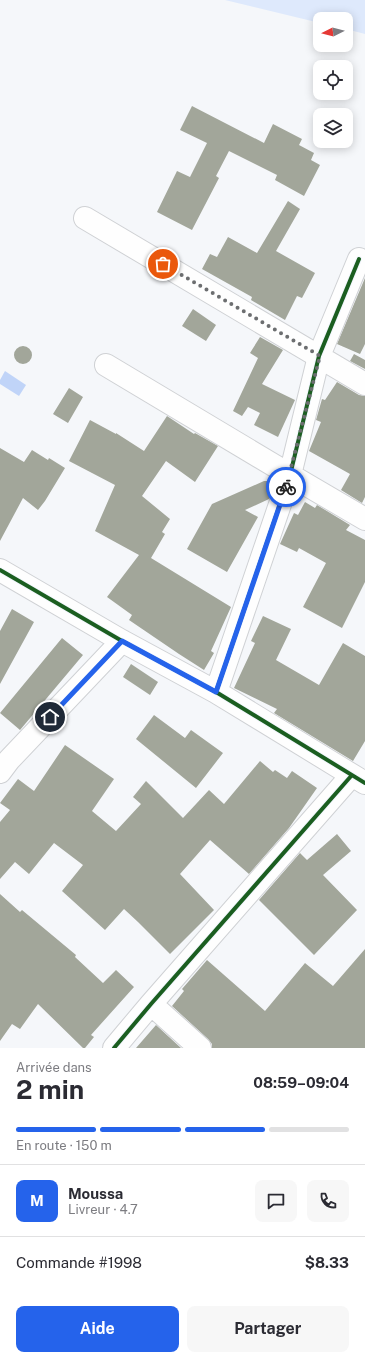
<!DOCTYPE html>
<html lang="fr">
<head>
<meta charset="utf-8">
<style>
	:root { --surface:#fff; --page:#f7f7f7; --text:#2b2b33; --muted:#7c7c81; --line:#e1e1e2; --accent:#2563eb }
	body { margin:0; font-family:"Public Sans",sans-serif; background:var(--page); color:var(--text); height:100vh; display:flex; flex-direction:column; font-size:15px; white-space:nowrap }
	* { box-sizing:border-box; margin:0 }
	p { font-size:13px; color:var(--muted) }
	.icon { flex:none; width:22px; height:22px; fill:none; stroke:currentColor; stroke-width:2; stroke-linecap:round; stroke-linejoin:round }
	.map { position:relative; height:1048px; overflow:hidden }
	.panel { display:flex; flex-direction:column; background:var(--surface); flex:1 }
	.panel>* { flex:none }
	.needle { width:26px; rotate:264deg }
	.controls { position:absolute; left:313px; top:12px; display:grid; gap:8px }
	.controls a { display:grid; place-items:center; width:40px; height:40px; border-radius:8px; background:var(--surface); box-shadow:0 2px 10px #0003; font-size:20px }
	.pin { position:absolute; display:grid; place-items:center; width:34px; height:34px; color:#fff; margin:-17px; border:2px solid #fff; border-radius:50%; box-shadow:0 1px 4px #0007 }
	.courier { position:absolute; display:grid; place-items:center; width:40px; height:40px; margin:-20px; border:3px solid #2563eb; border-radius:50%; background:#fff; color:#222; box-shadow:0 1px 5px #0007 }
	.overview em { font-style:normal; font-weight:700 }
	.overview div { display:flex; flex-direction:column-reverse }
	.overview { display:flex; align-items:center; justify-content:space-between; height:68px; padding:0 16px }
	h1 { font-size:26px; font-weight:700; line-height:30px }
	.bar { display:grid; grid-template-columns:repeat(4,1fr); gap:6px 4px; align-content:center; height:48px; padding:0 16px }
	.bar i { height:5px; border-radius:3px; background:var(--line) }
	.bar .active { background:var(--accent) }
	.bar p { grid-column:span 4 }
	.line { display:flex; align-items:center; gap:10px; padding:0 16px; border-top:1px solid var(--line) }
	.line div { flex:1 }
	.round { display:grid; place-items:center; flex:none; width:42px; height:42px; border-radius:8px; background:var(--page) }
	.primary-button { display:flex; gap:8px; margin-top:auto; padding:8px 16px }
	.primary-button a { flex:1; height:46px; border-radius:8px; background:var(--accent); color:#fff; font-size:16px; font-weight:700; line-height:46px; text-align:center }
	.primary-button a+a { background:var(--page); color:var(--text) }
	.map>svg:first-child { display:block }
	.green { fill:#dee9fc }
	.water { fill:#c0d4f8 }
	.building { fill:#a2a69a }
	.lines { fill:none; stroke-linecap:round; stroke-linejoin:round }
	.minor-casing { stroke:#cfd1d4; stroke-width:24 }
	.minor { stroke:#fefefe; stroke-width:22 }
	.cycleway-casing { stroke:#f2f6fd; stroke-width:6 }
	.cycleway { stroke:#1b5e20; stroke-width:4 }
	.done { stroke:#6c6e70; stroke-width:4; stroke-dasharray:0 7.2 }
	.route { stroke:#2563eb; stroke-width:5 }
</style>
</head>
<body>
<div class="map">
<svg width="365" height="1048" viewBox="0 0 365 1048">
	<rect width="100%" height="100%" fill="#f5f7fa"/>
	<path class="green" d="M 225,0 L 365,0 L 365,34 L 346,29 L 346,19 L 320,19 L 320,23 Z"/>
	<path class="water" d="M 5,371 L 26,385 L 19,396 L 0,384 L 0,380 Z"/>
	<path class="building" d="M 192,106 L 264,143 L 273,124 L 302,139 L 299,145 L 314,153 L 311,160 L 320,165 L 304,196 L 275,180 L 277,175 L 229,151 L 216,176 L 219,178 L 192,230 L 157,212 L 177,171 L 190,177 L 207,143 L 180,130 Z
		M 288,201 L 300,209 L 276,251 L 315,273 L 302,298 L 297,296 L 285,320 L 251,300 L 252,297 L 202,269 L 210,254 L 217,257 L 228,237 L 257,253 Z
		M 365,278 L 365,344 L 360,354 L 337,344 Z
		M 193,309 L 216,325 L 206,341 L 182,326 Z
		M 260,337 L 283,350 L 262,384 L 295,400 L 278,437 L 254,425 L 260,413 L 248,407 L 242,416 L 233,411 L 258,358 L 250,353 Z
		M14 355a9 9 0 1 1 18 0a9 9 0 1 1-18 0Z
		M 354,354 L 365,360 L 365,369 L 350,361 Z
		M 337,382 L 359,395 L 365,396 L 365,497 L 362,503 L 341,490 L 350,474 L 309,451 L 321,422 L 316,420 L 322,399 L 325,400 Z
		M 69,388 L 83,397 L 68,423 L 53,414 Z
		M 167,416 L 194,434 L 195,433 L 218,446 L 195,482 L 166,461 L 142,496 L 170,519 L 162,532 L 165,534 L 151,558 L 231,607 L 211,651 L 214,653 L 204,670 L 179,654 L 129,620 L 132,615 L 107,597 L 139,555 L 95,531 L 115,485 L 69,461 L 90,420 L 116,434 L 116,433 L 144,451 Z
		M 0,448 L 24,462 L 32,450 L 48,460 L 49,458 L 65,468 L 45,501 L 38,510 L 23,498 L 0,541 Z
		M 264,481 L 269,481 L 273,486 L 269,499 L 245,510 L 258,517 L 227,572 L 187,549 L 212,504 Z
		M 305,502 L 315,508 L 317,505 L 350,525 L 346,530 L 365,540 L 365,582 L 342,628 L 303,607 L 326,563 L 299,548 L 297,552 L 280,544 L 294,513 L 298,515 Z
		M 12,609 L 34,622 L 0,684 L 0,631 Z
		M 263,616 L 291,629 L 276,660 L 319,685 L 343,643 L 365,656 L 365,741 L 353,761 L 274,713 L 277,709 L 234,688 L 255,643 L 251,641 Z
		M 62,638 L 83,655 L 20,730 L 0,713 Z
		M 131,664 L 158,682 L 150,695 L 123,677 Z
		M 154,715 L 185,738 L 191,730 L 223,753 L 196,788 L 136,739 Z
		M 65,745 L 114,779 L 92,811 L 116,831 L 141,804 L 133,797 L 146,781 L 183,818 L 209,790 L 224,804 L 260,761 L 273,772 L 275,770 L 287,778 L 292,771 L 317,788 L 289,828 L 249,874 L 210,840 L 180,874 L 214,910 L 170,954 L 138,922 L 124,909 L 105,930 L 62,891 L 83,865 L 54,843 L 29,874 L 15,862 L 0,879 L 0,822 L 10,810 L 0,803 L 18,779 L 34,791 Z
		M 337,834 L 351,851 L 323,875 L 357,910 L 314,955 L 259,900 L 300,853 L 307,860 Z
		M 0,894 L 20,912 L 22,910 L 76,955 L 75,957 L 103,983 L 116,970 L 134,987 L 91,1035 L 94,1037 L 85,1048 L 83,1048 L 38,1004 L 20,1029 L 12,1024 L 0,1041 Z
		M 365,949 L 365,1048 L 212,1048 L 212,1044 L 208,1039 L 172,1006 L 184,991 L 182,989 L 207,960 L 265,1011 L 305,963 L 333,986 Z
		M 156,1025 L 181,1048 L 136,1048 Z"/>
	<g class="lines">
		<g class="minor-casing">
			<path id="minor" d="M 85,218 L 365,384
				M 106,365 L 290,475 L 365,519
				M 0,570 L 122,641 L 216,692 L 365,783
				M 216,692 L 290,475 L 319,356 L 359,259
				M 0,772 L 9,760 L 122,641
				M 151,1004 L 200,1048
				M 114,1048 L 151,1004 L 352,775"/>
		</g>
		<use href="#minor" class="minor"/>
		<g class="cycleway-casing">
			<path id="cycleway" d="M 0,570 L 122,641 L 216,692 L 365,783
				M 216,692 L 290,475 L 319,356 L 359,259
				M 114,1048 L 151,1004 L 352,775"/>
		</g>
		<use href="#cycleway" class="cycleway"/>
	</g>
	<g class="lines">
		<path class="done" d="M 163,264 L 320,356 L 286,487"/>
		<path class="route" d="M 50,717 L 122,641 L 216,692 L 286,487"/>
	</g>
</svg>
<div class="controls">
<a><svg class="needle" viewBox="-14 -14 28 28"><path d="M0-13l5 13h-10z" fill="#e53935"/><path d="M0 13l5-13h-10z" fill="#7c7c81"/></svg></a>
<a><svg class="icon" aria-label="locate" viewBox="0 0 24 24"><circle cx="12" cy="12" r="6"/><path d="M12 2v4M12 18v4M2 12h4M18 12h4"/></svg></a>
<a><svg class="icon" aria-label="layers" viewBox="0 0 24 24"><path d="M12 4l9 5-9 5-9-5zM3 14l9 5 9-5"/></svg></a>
</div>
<div class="pin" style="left:163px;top:264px;background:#ea580c"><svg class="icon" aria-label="bag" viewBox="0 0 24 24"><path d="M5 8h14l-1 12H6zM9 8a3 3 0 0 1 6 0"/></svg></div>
<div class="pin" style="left:50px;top:717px;background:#1f2937"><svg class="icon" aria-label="home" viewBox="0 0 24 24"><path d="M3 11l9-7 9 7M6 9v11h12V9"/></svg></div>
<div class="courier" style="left:286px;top:487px"><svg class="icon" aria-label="bike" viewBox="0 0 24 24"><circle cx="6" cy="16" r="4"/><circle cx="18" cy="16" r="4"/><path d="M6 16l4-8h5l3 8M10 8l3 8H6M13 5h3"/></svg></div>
</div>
<section class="panel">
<div class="overview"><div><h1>2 min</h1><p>Arrivée dans</p></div><em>08:59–09:04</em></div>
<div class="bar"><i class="active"></i><i class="active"></i><i class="active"></i><i></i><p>En route · 150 m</p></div>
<div class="line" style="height:72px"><b class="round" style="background:var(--accent);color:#fff">M</b><div><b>Moussa</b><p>Livreur · 4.7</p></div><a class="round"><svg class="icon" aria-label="chat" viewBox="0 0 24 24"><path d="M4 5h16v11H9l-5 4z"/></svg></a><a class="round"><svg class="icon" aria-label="phone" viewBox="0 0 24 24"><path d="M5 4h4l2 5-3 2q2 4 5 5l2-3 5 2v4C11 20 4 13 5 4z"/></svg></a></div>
<div class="line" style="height:52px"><div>Commande #1998</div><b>$8.33</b></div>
<div class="primary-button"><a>Aide</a><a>Partager</a></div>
</section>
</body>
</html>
